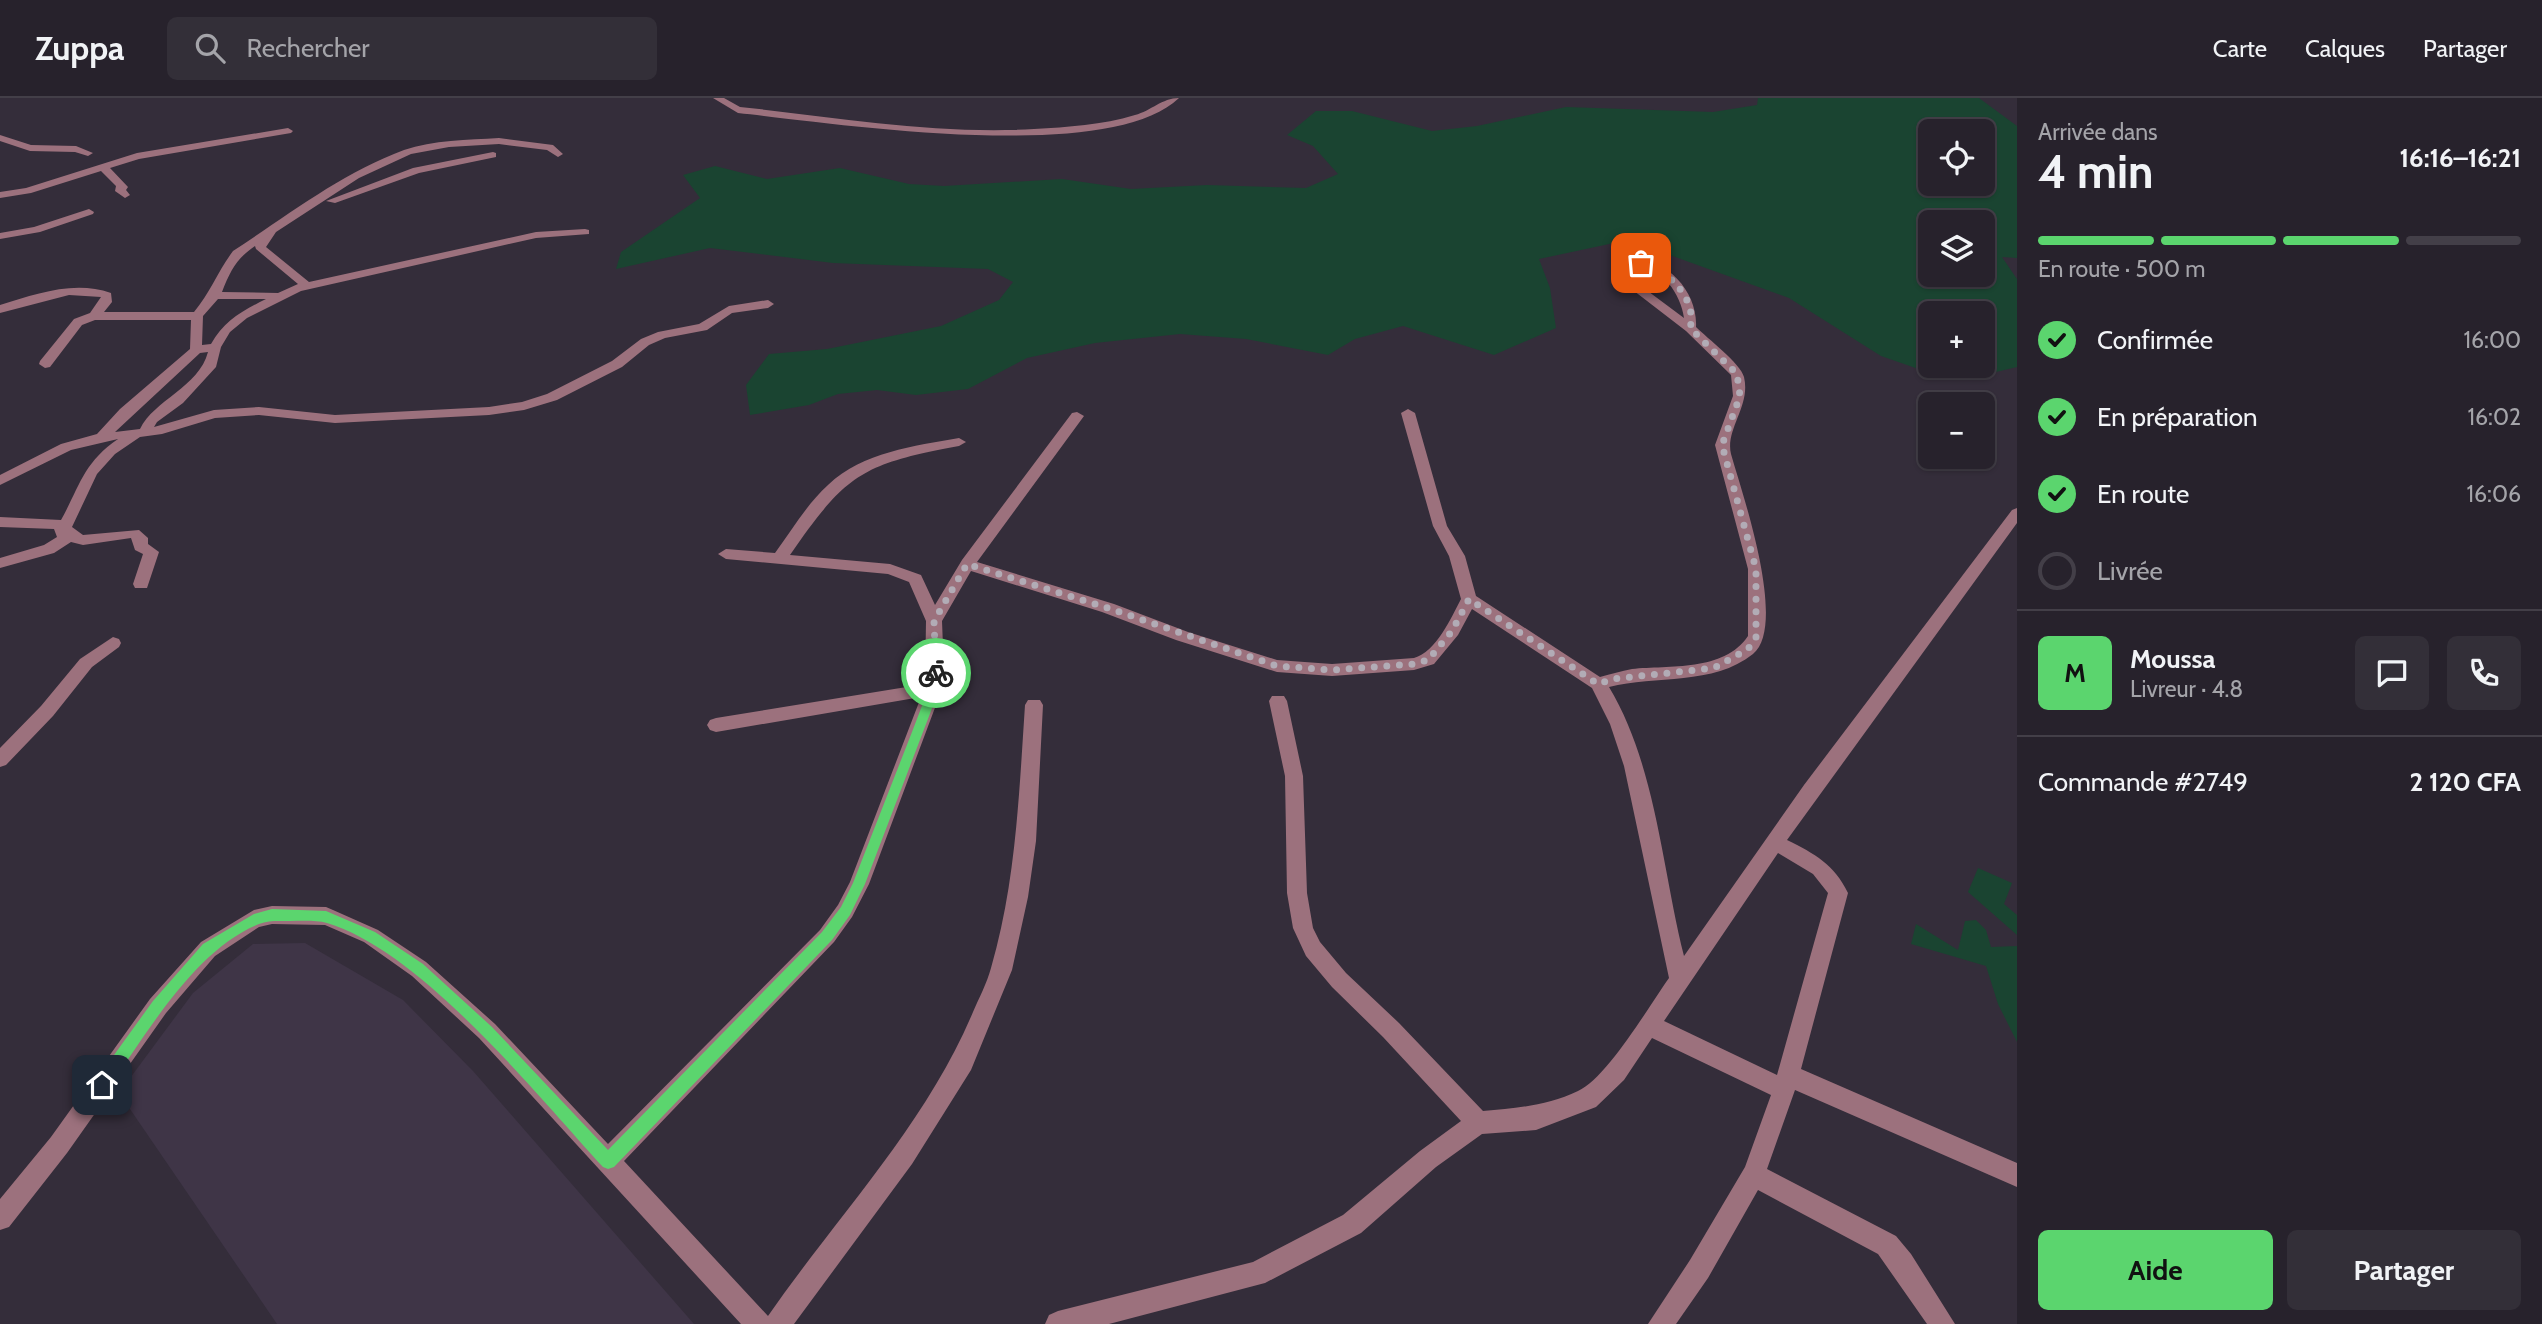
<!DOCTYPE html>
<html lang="fr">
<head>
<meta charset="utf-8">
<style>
	:root { --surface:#27222c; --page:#332f38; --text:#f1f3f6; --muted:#a4a4a9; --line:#433f48; --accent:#5bd56e }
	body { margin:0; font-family:Cabin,sans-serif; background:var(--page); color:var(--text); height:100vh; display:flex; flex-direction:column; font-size:26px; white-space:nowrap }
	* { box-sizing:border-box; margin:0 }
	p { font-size:23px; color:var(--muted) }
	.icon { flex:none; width:38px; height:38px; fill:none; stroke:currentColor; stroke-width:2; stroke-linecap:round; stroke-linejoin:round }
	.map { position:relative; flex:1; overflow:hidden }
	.panel { display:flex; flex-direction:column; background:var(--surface); width:525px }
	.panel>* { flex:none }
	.fabs { position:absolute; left:1918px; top:21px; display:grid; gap:14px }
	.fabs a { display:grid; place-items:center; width:77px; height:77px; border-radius:10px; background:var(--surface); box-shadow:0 2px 5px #0004,0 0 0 2px var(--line); font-size:35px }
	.pin { position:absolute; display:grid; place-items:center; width:60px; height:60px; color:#fff; margin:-30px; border-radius:14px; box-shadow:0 4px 10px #0006 }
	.courier { position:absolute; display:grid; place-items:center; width:70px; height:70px; margin:-35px; border:5px solid #5bd56e; border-radius:50%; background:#fff; color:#222; box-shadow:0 2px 9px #0007 }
	.overview em { font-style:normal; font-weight:800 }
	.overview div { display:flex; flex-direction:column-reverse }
	.overview { display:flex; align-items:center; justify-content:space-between; height:119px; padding:0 21px }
	h1 { font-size:46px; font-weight:800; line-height:52px }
	.bar { display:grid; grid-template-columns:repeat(4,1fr); gap:10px 7px; align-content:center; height:84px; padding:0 21px }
	.bar i { height:9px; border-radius:5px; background:var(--line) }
	.bar .on { background:var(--accent) }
	.bar p { grid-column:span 4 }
	.line { display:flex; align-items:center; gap:18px; padding:0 21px; border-top:2px solid var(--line) }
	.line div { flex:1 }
	.round { display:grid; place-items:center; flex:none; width:74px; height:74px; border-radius:10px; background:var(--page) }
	ol { padding:0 21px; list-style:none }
	li { display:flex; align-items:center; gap:21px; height:77px }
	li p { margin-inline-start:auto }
	li .icon { padding:7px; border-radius:50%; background:var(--accent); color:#111; stroke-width:4 }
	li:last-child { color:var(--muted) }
	li i { width:38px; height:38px; border:4px solid var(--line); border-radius:50% }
	.primary-button { display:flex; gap:14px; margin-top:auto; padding:14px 21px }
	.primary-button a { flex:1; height:80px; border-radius:10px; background:var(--accent); color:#111; font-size:28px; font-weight:800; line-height:80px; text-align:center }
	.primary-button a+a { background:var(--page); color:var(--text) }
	header { display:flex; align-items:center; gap:42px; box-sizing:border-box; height:98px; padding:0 35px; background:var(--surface); border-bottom:2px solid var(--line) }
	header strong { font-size:33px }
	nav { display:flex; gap:38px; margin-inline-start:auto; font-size:24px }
	.search { width:490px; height:63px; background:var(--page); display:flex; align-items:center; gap:18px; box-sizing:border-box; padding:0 24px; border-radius:10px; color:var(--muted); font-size:26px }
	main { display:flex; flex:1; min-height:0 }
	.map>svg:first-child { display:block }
	.built { fill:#3f3547 }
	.green { fill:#1a4431; fill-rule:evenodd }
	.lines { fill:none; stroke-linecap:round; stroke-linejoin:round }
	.minor { fill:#9c717d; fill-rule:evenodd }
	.route { fill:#5bd56e }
	.done { stroke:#b2acb6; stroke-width:7; stroke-dasharray:0 12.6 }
</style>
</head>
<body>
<header>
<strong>Zuppa</strong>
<div class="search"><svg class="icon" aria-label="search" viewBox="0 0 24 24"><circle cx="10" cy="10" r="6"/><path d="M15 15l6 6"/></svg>Rechercher</div>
<nav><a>Carte</a><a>Calques</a><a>Partager</a></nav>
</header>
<main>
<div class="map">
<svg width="2017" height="1226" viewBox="0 0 2017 1226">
	<rect width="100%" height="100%" fill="#342d3a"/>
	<path class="built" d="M 305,845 L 403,902 L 473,973 L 694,1226 L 277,1226 L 119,995 L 193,895 L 253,846 Z"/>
	<path class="green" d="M 1758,0 L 1979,0 L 2017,28 L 2017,160 L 2002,159 L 2017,181 L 2017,269 L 1983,277 L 1930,275 L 1881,258 L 1789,200 L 1628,142 L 1539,161 L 1550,190 L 1556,230 L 1494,257 L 1403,228 L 1355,241 L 1328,257 L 1246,241 L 1180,236 L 1095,245 L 1027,260 L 968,291 L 916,297 L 877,292 L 838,296 L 809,307 L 750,317 L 746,287 L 769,256 L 827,251 L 941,228 L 999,202 L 1013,184 L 988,171 L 833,165 L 710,150 L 616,171 L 621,154 L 700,100 L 683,77 L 715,68 L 767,81 L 840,70 L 909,86 L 944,88 L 1062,81 L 1131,91 L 1207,87 L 1306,90 L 1338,76 L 1313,48 L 1287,37 L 1316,13 L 1352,13 L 1432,33 L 1477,28 L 1566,9 L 1713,14 L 1757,7 ZM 1930,33 L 1983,33 L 1983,86 L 1930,86 ZM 1930,124 L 1983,124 L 1983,177 L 1930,177 ZM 1930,215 L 1983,215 L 1983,268 L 1930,268 Z
		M 1978,770 L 2012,785 L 2004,806 L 2017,817 L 2017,837 L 1968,794 Z
		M 1976,822 L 1986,832 L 1991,849 L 2017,848 L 2017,944 L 1998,906 L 1986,868 L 1911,846 L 1916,826 L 1958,852 L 1965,823 Z"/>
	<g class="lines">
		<path class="minor" d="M 713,0 L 724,0 L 740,9 C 837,19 937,37 1034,31 C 1068,29 1102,27 1135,17 C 1151,13 1162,0 1179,0 C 1108,68 833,25 738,15 Z
			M 288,30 L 293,33 L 291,35 L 139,61 L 110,70 L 128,89 L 126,92 L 130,97 L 125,100 L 115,93 L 116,88 L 101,73 L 31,95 L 0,100 L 0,94 L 26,90 L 137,55 Z
			M 0,37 L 31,47 L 76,48 L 93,55 L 88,58 L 75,54 L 30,53 L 0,43 Z
			M 499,40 L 553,47 L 563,56 L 558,59 L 547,52 L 499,46 L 449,49 L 411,56 L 359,80 L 276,134 L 266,149 L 309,184 L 536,134 L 585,131 L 589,132 L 589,136 L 536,140 L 301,193 L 247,220 L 230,234 L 221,249 L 216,269 L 183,305 L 157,324 L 154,329 L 214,312 L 259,309 L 335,317 L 489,309 L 522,304 L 547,296 L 612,263 L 641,241 L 658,234 L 699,226 L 729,208 L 768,202 L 774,206 L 768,210 L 732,215 L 707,232 L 665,240 L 649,247 L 622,269 L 557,302 L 524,312 L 489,317 L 335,325 L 259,317 L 215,320 L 162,336 L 140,339 L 115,356 L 97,376 L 72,429 L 83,437 L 139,432 L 148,440 L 148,446 L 159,454 L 147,490 L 135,490 L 133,486 L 143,456 L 135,452 L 131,440 L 83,447 L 71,444 L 54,455 L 0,470 L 0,460 L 44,447 L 57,439 L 54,431 L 0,429 L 0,419 L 61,422 C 80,388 83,365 118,341 L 71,352 L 0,387 L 0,377 L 61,346 L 97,336 L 120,311 L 190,251 L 191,222 L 95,222 L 82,227 L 50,269 L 45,270 L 39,266 L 40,263 L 74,221 L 90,215 L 101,199 L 69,197 L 0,215 L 0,207 C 36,196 74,182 111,195 L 112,204 L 104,214 L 194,214 C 210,195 218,173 233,153 C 288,117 342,75 404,52 C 433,42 468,42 499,40 ZM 255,148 L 256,151 L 298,186 L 278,195 L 222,194 C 230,173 237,160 255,148 ZM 218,201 L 266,201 C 242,213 224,223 211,246 L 202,247 L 203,218 ZM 208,254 C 199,289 154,302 140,331 L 115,334 L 200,255 Z
			M 493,54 L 496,55 L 496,59 L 419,75 L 335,105 L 326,103 L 413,70 Z
			M 89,111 L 94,114 L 93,116 L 40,134 L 0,141 L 0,135 L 34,129 Z
			M 1632,161 C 1667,160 1698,194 1696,229 C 1707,240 1741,266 1744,279 C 1751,308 1725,331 1731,356 C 1742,395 1788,527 1753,556 C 1713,588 1656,577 1609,589 C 1656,667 1662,771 1684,858 L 1804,687 L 2012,412 L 2017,410 L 2017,425 L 1787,742 C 1815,756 1834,766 1848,795 L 1801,971 L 2017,1065 L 2017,1089 L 1795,992 L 1767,1071 L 1896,1138 L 1911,1156 L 1955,1226 L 1927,1226 L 1878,1156 L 1758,1092 L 1708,1180 L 1676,1226 L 1648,1226 L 1690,1162 L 1745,1069 L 1771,997 L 1652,940 L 1624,982 L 1596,1009 L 1536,1032 L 1482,1036 L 1436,1069 L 1361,1135 L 1265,1185 L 1109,1226 L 1045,1226 L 1049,1217 L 1058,1213 L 1253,1164 L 1343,1117 L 1420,1053 L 1461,1023 L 1383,939 L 1332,889 L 1306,858 L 1293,830 L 1287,795 L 1285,678 L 1269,603 L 1272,598 L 1284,598 L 1287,603 L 1303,678 L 1307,795 L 1313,830 L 1320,844 L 1346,875 L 1399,925 L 1483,1013 C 1516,1010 1547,1008 1578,993 C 1607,980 1649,908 1669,880 L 1624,668 L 1610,626 L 1592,590 L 1472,511 L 1458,537 L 1434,566 L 1414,572 L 1332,578 L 1277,574 L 1176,542 L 1102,514 L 971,473 L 942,523 L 944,574 L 942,591 L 869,786 L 852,819 L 834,844 L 624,1063 L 768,1218 C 838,1117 925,1028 973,914 C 979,900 987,885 991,870 C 1016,784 1019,696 1025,607 L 1028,602 L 1040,602 L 1043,607 L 1036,743 L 1028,799 L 1012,872 L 971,972 L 912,1066 L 794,1226 L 741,1226 L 479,940 L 412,878 L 364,844 L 325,827 L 272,826 L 259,829 L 215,858 L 166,915 L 67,1055 L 9,1129 L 0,1132 L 0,1101 L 51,1039 L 150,901 L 201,844 L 254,812 L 272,808 L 326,809 L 333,812 L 378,832 L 426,864 L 495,926 L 608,1046 L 820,832 L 838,807 L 850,784 L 921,599 L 716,634 L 710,632 L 707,627 L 710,622 L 716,620 L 925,586 L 926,523 L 909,484 L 888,476 L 726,461 L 718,456 L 726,451 L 775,455 C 792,432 807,406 828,387 C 863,354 914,348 959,340 L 966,344 L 959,348 C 862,366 846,376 790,457 L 890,466 L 921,477 L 935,507 L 962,462 L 1072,315 L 1077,314 L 1084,318 L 977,464 L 1114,506 L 1188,534 L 1277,562 L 1332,566 L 1414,560 C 1436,554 1451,520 1461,501 L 1449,458 L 1433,428 L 1401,315 L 1408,311 L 1415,315 L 1447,428 L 1465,458 L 1476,498 L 1600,579 C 1611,576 1621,573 1632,571 C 1669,567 1724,574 1748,538 L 1748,471 L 1715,347 L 1733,298 L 1731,277 L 1686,233 L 1625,186 L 1615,172 ZM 1634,168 C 1661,167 1681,196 1684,220 L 1633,182 L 1627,173 ZM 1778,755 L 1813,776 L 1828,795 L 1777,977 L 1664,923 Z
			M 113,539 L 119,541 L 121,545 L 119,549 L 92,569 L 53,618 L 6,667 L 0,669 L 0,650 L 41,608 L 80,561 Z"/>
	</g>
	<path class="route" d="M 936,571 L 941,575 L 939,592 L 865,786 L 850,817 L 832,842 L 614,1069 L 608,1071 L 603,1069 C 536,996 421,853 327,825 C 316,822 302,823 290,823 C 279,823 269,822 259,826 C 194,852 146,937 107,992 L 102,995 L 96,992 L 94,987 L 96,982 L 153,903 L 203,846 L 254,816 L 272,811 L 326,813 L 375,834 L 423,866 L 492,929 L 608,1052 L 822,834 L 841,809 L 853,785 L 912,634 L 928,592 L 930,575 Z"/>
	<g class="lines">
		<path class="done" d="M 936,575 L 934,523 L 967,466 L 1108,510 L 1277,568 L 1332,572 L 1414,566 L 1428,562 L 1452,533 L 1469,501 L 1598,586 L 1613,581 L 1714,570 L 1748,551 L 1756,539 L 1756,471 L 1722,347 L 1740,298 L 1737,276 L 1690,230 C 1698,202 1667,170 1641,165"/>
	</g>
</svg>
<div class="fabs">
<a><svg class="icon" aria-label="locate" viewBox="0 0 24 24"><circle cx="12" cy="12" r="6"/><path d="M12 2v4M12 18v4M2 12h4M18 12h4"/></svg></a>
<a><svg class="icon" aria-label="layers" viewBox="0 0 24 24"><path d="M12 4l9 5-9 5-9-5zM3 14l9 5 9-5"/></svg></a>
<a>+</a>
<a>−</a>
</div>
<div class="pin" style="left:1641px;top:165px;background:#ea580c"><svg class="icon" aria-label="bag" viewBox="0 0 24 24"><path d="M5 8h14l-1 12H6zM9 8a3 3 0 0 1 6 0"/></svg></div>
<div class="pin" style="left:102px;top:987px;background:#1f2937"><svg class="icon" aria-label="home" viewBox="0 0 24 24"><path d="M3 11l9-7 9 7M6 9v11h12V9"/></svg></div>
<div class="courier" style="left:936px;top:575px"><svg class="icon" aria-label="bike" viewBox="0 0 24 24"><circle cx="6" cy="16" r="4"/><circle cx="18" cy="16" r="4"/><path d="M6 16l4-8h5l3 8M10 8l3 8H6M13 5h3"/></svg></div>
</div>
<section class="panel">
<div class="overview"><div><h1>4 min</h1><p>Arrivée dans</p></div><em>16:16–16:21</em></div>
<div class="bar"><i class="on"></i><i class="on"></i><i class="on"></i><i></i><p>En route · 500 m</p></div>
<ol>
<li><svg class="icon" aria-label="check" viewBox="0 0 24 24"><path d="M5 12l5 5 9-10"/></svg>Confirmée<p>16:00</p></li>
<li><svg class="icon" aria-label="check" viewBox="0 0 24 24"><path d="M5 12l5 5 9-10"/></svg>En préparation<p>16:02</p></li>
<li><svg class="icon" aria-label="check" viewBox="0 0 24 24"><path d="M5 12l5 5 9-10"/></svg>En route<p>16:06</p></li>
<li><i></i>Livrée</li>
</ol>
<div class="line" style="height:126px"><b class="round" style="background:var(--accent);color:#111">M</b><div><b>Moussa</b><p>Livreur · 4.8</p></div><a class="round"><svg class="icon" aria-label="chat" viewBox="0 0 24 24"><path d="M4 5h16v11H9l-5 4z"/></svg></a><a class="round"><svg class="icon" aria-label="phone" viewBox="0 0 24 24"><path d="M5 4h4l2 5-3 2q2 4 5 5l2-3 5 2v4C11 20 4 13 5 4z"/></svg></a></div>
<div class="line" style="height:91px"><div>Commande #2749</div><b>2 120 CFA</b></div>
<div class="primary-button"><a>Aide</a><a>Partager</a></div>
</section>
</main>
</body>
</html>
